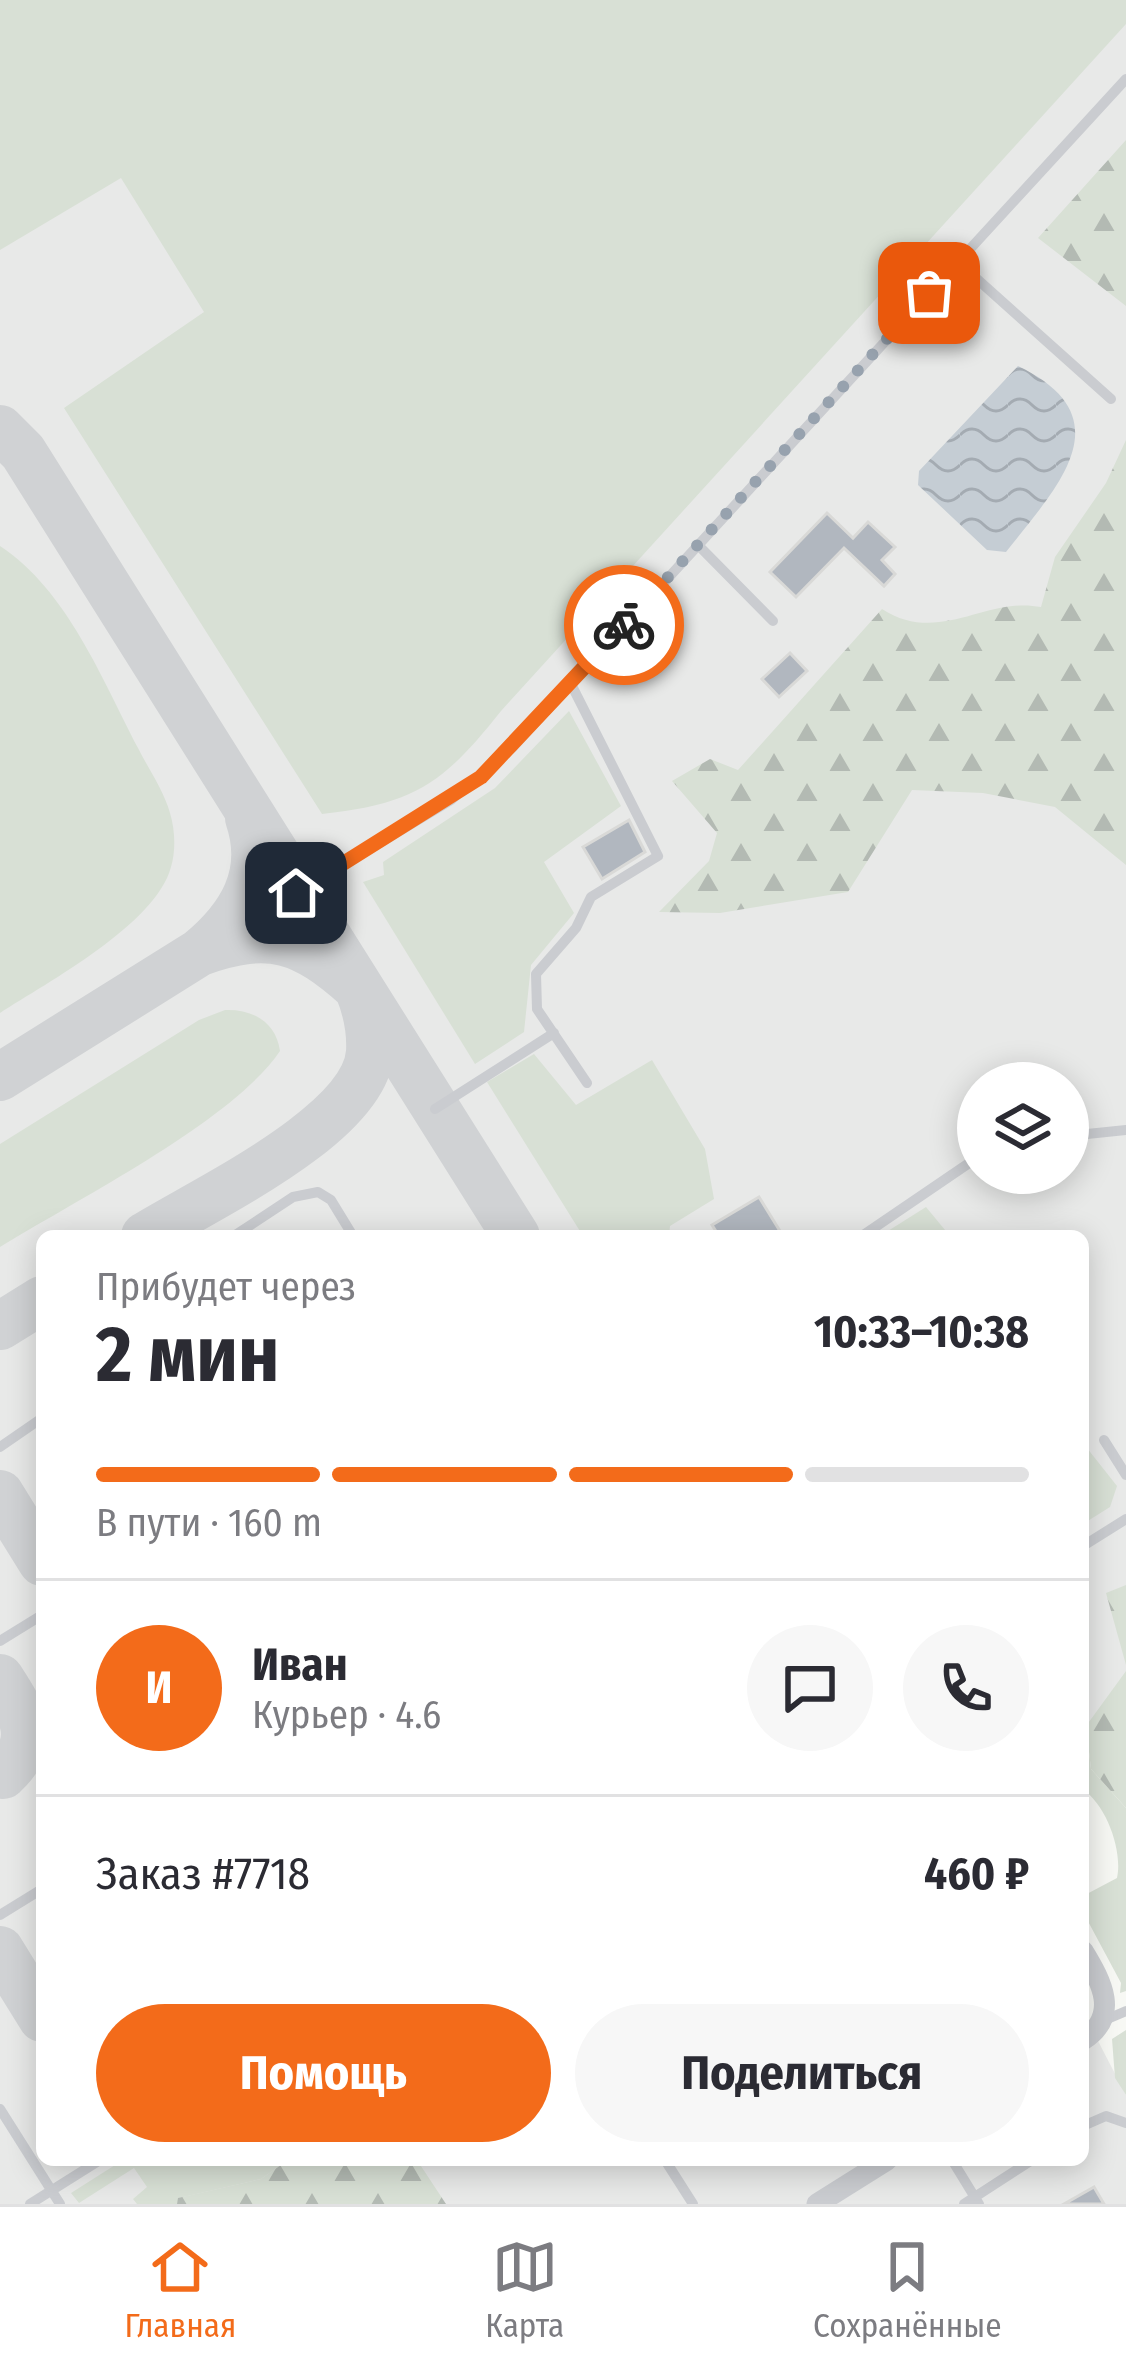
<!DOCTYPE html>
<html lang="ru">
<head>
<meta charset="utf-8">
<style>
	:root { --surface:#fff; --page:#f7f7f7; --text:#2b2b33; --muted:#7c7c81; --line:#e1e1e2; --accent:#f36b1a }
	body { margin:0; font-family:"Fira Sans Condensed",sans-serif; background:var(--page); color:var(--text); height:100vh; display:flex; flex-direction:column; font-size:45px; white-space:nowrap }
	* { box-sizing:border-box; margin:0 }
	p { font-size:39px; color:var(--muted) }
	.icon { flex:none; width:66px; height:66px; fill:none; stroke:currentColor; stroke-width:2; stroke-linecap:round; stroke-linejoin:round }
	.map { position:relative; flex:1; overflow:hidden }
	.side { position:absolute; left:36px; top:1230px; width:1053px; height:936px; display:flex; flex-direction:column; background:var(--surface); border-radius:18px; box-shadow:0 6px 30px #0003 }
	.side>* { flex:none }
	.controls { position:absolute; left:957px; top:1062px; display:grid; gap:24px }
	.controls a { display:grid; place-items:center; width:132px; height:132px; border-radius:50%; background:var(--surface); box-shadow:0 6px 30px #0003; font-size:60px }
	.pin { position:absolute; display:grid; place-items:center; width:102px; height:102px; color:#fff; margin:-51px; border-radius:24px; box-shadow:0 6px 18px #0006 }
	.courier { position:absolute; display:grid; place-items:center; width:120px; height:120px; margin:-60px; border:9px solid #f36b1a; border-radius:50%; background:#fff; color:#222; box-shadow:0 3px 15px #0007 }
	.headline em { font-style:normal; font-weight:700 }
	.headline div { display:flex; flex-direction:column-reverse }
	.headline { display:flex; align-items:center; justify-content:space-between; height:204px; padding:0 60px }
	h1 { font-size:78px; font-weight:700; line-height:90px }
	.bar { display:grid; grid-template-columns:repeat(4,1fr); gap:18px 12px; align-content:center; height:144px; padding:0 60px }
	.bar i { height:15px; border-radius:9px; background:var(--line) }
	.bar .selected { background:var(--accent) }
	.bar p { grid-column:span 4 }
	.line { display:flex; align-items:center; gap:30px; padding:0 60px; border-top:3px solid var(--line) }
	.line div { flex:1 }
	.round { display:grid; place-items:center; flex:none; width:126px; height:126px; border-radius:63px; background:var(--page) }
	.button { display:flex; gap:24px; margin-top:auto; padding:24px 60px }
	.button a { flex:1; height:138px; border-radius:72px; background:var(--accent); color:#fff; font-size:48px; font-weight:700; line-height:138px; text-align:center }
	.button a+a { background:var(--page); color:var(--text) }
	.tab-bar { display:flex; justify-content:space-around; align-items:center; height:168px; border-top:3px solid var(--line); background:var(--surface); font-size:33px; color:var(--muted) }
	.tab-bar a { display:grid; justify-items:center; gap:6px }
	.tab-bar .selected { color:var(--accent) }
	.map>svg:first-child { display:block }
	.built { fill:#e8e9e8; fill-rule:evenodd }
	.green { fill:#d8e0d5 }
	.forest { fill:url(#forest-firs) }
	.water { fill:url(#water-waves) }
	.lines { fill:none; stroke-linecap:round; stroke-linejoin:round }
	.taxiway { stroke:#d0d2d4; stroke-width:48 }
	.building { fill:#b1b7bf; stroke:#d9d9d7; stroke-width:3 }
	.lane { stroke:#caccd0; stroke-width:10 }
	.street { stroke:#caccd0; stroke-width:21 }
	.done { stroke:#97a2ae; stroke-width:12; stroke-dasharray:0 21.6 }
	.route { stroke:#f36b1a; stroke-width:15 }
</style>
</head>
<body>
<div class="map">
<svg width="1126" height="2204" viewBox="0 0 1126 2204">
	<defs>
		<pattern id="forest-firs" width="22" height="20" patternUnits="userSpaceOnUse" patternTransform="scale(3)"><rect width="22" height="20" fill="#d8e0d5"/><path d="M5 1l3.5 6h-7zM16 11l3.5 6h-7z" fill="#b3bab3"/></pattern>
		<pattern id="water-waves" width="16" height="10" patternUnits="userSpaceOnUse" patternTransform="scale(3)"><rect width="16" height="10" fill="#c5cdd4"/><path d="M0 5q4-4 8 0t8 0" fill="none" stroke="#a4abb2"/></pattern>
	</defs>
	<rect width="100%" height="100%" fill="#f7f8f4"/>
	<path class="built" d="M 0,0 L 1126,0 L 1126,1697 L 1083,1743 L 1083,1236 L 42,1236 L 42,2160 L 1083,2160 L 1083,2012 L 1126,2095 L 1126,2204 L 0,2204 ZM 978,1083 L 1068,1083 L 1068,1173 L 978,1173 Z"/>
	<path class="green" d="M 0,0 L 1126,0 L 1126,24 L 501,711 C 444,783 415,804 322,814 L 64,408 L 204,312 L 121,178 L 0,250 Z
		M 0,546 C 67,590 102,679 138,748 C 148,768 164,791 170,813 C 175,829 176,851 171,867 C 156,924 48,982 0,1013 Z
		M 569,711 L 621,806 L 544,862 L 574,913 L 531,965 L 524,1032 L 475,1064 L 363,882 L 384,875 L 383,862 L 495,788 Z
		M 225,1010 C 253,1009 276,1022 280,1051 C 233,1121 76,1200 0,1247 L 0,1144 L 199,1020 Z
		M 534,1054 L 576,1105 L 652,1060 L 705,1149 L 714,1199 L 670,1226 L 669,1236 L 583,1236 L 487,1082 Z
		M 926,1207 L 950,1236 L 880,1236 Z
		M 1083,1443 L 1117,1486 L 1110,1507 L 1083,1524 Z
		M 1086,1726 L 1091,1769 L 1126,1808 L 1126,1991 L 1120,1993 L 1121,1983 L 1083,1912 L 1083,1896 L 1117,1878 C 1123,1851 1106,1804 1083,1790 Z
		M 123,2160 L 288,2160 L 261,2179 L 179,2198 L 177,2204 L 137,2204 L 133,2199 L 147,2187 L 134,2168 L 79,2203 L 71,2193 Z"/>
	<path class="forest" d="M 1126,140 L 1126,306 L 1038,238 Z
		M 1126,440 L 1126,865 L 1055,807 L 983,793 L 912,790 L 848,892 L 720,913 L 659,912 L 709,861 L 717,833 L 672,781 L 710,759 L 738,770 L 882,609 C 939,646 986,596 1041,607 L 1055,557 L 1106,483 Z
		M 1126,1585 L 1126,1665 L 1106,1593 Z
		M 1126,1671 L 1126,1808 L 1091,1769 L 1086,1726 Z
		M 1126,2030 L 1126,2095 L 1115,2078 L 1112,2039 Z
		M 288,2160 L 417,2160 L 446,2204 L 177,2204 L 178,2198 L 261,2179 Z"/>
	<path class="water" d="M 1018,366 C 1126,418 1057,487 1006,552 L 987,550 L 918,485 L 919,471 Z"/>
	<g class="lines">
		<path class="taxiway" d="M 0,429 L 23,452 L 516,1236
			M 0,1077 L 200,952
			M 145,1236 C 203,1200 365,1125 370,1052 C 371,1031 366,1007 358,988 C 303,939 271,927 200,952 C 242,917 268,874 249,818
			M 0,1326 L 42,1300
			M 0,1494 L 42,1562
			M 0,1678 C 24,1715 40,1741 3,1775
			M 0,1950 L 42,2018"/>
	</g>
	<path class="building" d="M 827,513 L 853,538 L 868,522 L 895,547 L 882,560 L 895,574 L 884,586 L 844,548 L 796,597 L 770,572 Z
		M 790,653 L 807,671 L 779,697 L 762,679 Z
		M 629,820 L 645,852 L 602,879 L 583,847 Z
		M 759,1197 L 783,1236 L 719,1236 L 712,1225 Z
		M 1094,2187 L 1104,2204 L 1064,2204 Z"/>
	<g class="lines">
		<path class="lane" d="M 958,262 L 1111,399
			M 698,545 L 773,621
			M 571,684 L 658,856 L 591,897 L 576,928 L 536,974 L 537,1009 L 587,1083
			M 297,893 L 451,800 L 512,748 L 1126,79
			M 435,1109 L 554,1033
			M 1068,1136 L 1126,1130
			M 234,1236 L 293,1197 L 318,1192 L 331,1200 L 353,1236
			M 862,1236 L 978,1157
			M 1104,1440 L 1126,1475
			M 0,1447 L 42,1418
			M 1083,1546 L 1126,1519
			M 0,1641 L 42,1615
			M 0,1915 L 42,1889
			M 1105,2020 L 1126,2011
			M 0,2109 L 60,2204
			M 1083,2126 L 1106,2116 L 1126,2123
			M 665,2160 L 693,2204
			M 952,2160 L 979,2204
			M 30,2204 L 100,2160
			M 964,2204 L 1032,2160"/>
		<path class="street" d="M 1083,1951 C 1102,1982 1120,2016 1083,2040
			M 817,2204 L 887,2160"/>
	</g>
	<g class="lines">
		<path class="done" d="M 624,625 L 929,293"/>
		<path class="route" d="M 296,893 L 481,777 L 624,625"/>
	</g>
</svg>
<div class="controls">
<a><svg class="icon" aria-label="layers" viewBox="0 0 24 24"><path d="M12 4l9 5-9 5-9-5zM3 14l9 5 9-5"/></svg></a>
</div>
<div class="pin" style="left:929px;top:293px;background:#ea580c"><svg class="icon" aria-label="bag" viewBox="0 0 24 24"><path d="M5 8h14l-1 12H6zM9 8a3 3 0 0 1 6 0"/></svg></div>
<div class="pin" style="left:296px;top:893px;background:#1f2937"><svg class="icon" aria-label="home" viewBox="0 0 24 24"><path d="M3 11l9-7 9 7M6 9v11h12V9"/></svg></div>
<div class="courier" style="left:624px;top:625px"><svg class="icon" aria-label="bike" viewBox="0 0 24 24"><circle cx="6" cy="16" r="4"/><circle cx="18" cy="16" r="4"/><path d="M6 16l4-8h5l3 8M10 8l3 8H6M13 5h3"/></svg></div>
<section class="side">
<div class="headline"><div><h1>2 мин</h1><p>Прибудет через</p></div><em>10:33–10:38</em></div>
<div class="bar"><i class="selected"></i><i class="selected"></i><i class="selected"></i><i></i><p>В пути · 160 m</p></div>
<div class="line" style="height:216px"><b class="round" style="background:var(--accent);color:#fff">И</b><div><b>Иван</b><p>Курьер · 4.6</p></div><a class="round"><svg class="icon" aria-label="chat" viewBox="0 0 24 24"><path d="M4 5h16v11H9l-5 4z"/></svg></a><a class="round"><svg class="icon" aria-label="phone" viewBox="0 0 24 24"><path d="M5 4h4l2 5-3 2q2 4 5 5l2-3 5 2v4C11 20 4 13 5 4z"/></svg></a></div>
<div class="line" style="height:156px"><div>Заказ #7718</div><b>460 ₽</b></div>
<div class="button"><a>Помощь</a><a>Поделиться</a></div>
</section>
</div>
<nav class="tab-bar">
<a class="selected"><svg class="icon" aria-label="home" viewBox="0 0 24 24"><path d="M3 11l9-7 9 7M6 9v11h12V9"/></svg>Главная</a>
<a><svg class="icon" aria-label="map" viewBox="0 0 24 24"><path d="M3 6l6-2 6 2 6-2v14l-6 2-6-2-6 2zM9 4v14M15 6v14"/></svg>Карта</a>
<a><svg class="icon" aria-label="saved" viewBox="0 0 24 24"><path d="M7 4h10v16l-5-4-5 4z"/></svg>Сохранённые</a>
</nav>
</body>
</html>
